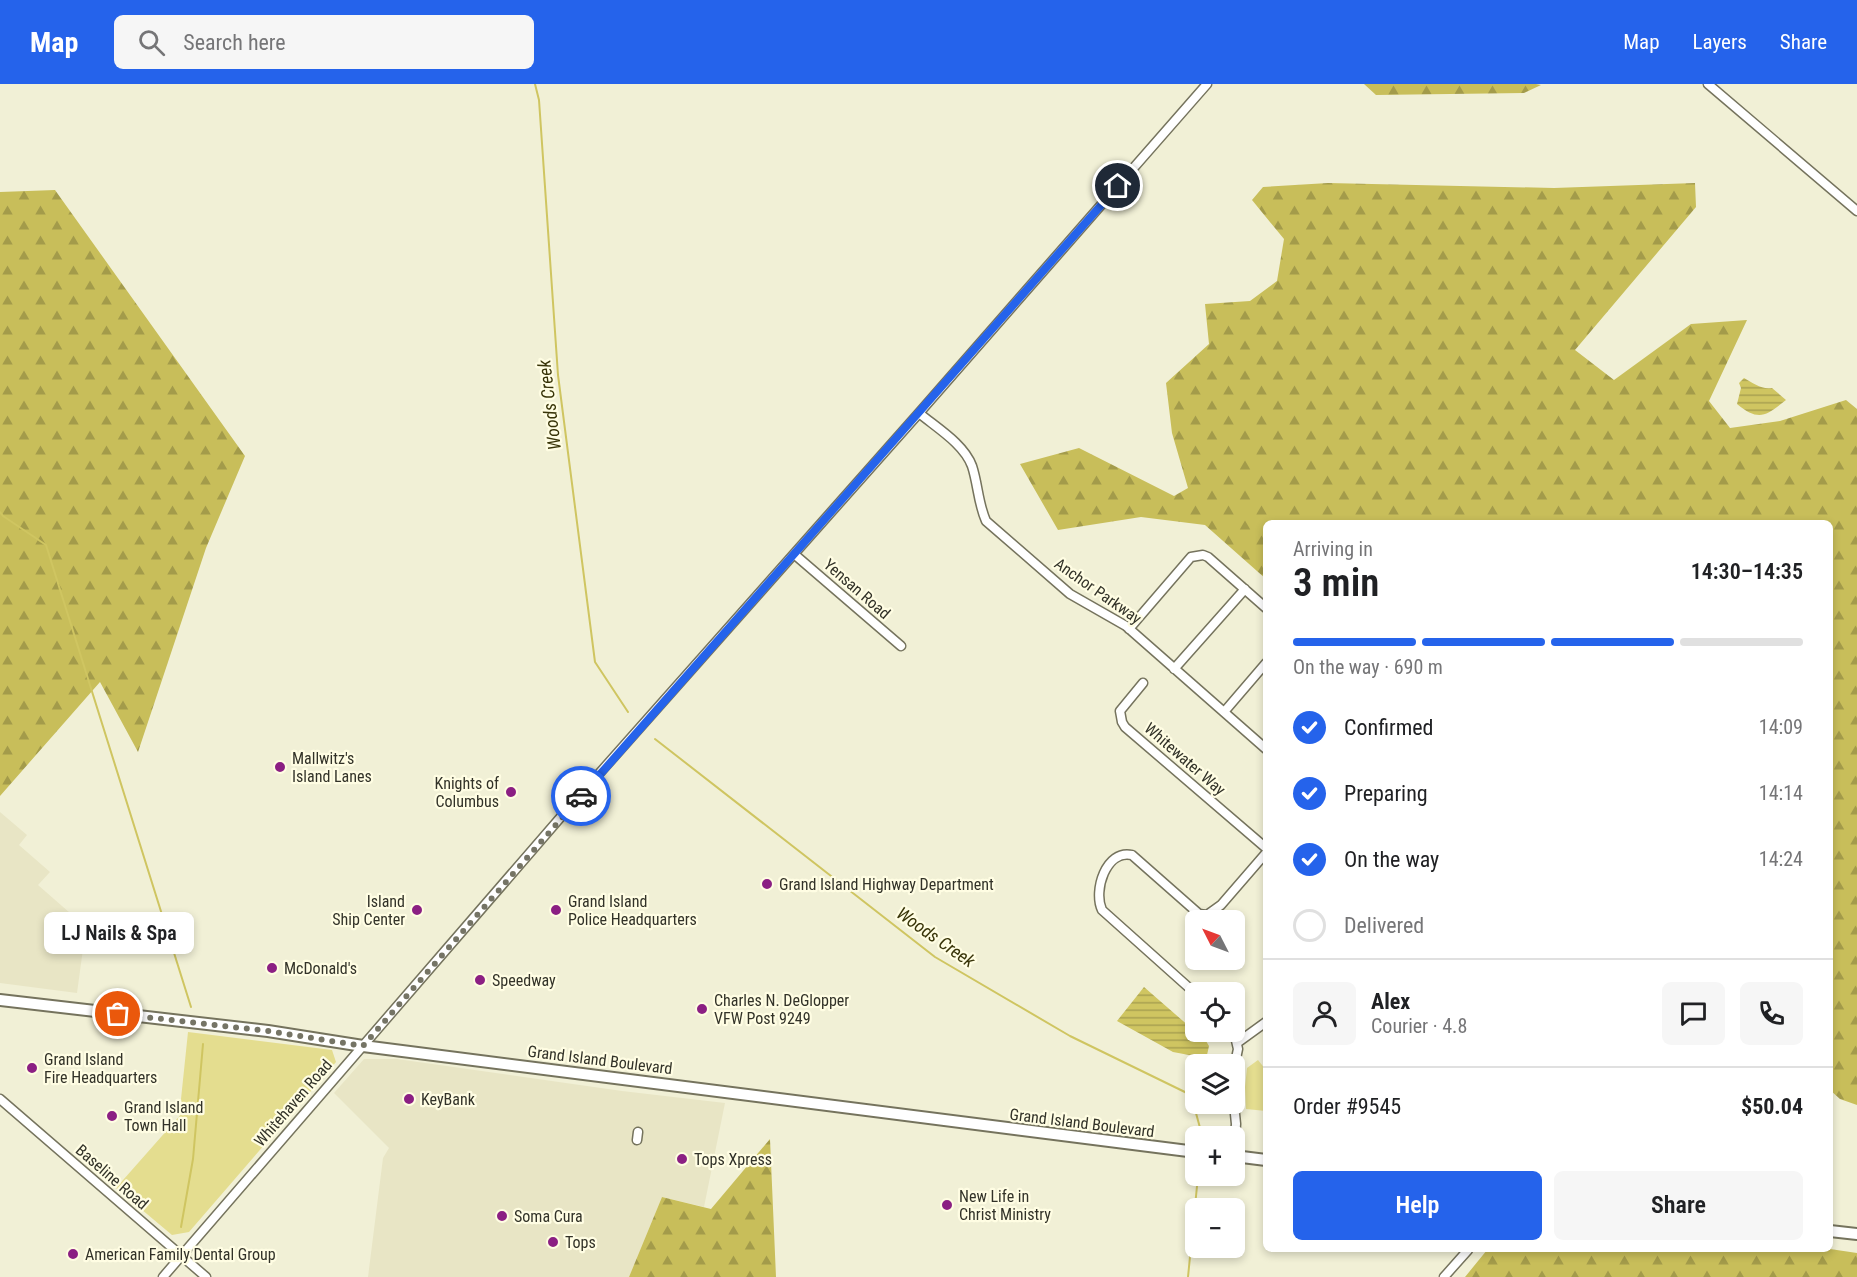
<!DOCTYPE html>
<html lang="en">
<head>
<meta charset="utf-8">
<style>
	:root { --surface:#fff; --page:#f6f6f6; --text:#202124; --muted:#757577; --line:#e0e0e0; --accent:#2563eb }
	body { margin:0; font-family:"Roboto Condensed",sans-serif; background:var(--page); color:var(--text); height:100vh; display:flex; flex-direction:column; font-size:22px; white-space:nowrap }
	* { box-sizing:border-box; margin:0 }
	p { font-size:20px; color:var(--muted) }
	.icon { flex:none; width:33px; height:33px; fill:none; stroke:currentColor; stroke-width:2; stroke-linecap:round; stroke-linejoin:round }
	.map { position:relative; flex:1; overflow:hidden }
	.side { position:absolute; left:1263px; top:436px; width:570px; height:732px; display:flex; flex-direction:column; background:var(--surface); border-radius:9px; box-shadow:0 3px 9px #0003 }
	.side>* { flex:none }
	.needle { width:39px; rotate:312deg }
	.fabs { position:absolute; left:1185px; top:826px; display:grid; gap:12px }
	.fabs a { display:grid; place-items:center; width:60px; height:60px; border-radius:9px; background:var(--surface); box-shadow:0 3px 9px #0003; font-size:30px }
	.pin { position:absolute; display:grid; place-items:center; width:51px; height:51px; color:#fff; margin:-26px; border:3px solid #fff; border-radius:50%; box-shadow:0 2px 6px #0007 }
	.courier { position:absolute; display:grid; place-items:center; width:60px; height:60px; margin:-30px; border:4px solid #2563eb; border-radius:50%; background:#fff; color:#222; box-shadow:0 2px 8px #0007 }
	.bubble { position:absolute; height:42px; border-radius:9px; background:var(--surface); box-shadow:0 3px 9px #0003; font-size:20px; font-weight:600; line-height:42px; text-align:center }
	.overview em { font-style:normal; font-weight:600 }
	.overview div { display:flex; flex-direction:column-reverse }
	.overview { display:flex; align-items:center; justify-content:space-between; height:102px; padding:0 30px }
	h1 { font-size:39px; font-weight:600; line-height:45px }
	.bar { display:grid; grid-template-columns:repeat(4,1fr); gap:9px 6px; align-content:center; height:72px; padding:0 30px }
	.bar i { height:8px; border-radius:4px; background:var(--line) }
	.bar .on { background:var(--accent) }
	.bar p { grid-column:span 4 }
	.line { display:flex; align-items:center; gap:15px; padding:0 30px; border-top:2px solid var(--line) }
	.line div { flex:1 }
	.round { display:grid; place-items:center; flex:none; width:63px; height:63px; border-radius:9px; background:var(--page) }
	ol { padding:0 30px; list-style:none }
	li { display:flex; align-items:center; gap:18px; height:66px }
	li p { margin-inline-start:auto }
	li .icon { padding:6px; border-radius:50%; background:var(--accent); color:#fff; stroke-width:4 }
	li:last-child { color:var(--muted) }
	li i { width:33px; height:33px; border:3px solid var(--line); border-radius:50% }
	.button { display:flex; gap:12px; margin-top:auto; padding:12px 30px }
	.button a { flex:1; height:69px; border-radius:9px; background:var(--accent); color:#fff; font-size:24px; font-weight:600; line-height:69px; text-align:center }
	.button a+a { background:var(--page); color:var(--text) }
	header { display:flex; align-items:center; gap:36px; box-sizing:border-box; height:84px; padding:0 30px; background:var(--accent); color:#fff }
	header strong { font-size:28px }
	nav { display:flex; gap:33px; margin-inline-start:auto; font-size:21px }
	.search { width:420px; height:54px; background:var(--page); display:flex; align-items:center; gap:15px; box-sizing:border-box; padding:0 21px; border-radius:9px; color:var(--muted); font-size:22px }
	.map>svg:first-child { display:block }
	.built { fill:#e8e5c5 }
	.forest { fill:url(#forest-firs) }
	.green { fill:#e4dd8f }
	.water { fill:url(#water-rules) }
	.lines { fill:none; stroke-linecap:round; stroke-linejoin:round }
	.stream { stroke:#cfc561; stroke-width:2 }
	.minor-casing { stroke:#75735d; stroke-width:11 }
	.major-casing { stroke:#75735d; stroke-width:14 }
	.minor { stroke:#fff; stroke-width:8 }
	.major { stroke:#fff; stroke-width:10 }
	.done { stroke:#757465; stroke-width:6; stroke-dasharray:0 10.8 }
	.route { stroke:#2563eb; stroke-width:8 }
	.poi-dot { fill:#8b1f83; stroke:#fffde3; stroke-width:2 }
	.labels { text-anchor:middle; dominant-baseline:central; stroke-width:4.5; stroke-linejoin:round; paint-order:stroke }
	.street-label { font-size:16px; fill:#323228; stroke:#fffde3 }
	.poi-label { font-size:16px; fill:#323228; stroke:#fffde3; text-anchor:start }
	.water-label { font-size:18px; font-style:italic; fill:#383408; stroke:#fffde3 }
</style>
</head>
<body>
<header>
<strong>Map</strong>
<div class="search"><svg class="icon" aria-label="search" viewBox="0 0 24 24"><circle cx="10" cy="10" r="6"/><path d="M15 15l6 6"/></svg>Search here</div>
<nav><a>Map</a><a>Layers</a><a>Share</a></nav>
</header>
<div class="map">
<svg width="1857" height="1193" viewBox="0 0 1857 1193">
	<defs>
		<pattern id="forest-firs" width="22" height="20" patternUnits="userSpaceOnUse" patternTransform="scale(1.5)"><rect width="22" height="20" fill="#c8be5a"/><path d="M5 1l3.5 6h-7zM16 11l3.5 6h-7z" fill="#a39b4a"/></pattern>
		<pattern id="water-rules" width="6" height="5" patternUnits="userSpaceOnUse" patternTransform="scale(1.5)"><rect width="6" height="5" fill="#cfc561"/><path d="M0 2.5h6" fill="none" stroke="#a9a150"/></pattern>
	</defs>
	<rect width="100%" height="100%" fill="#f1f0d6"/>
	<path class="built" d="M 0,728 L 27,751 L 19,761 L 50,788 L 38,801 L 86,843 L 77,909 L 0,899 Z
		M 364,975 L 397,975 L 622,1007 L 725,1019 L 704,1123 L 662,1113 L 629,1193 L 368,1193 L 383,1074 L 389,1064 L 334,1009 Z"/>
	<path class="forest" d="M 1364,0 L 1536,0 L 1541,1 L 1524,9 L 1376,11 Z
		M 1328,99 L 1554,104 L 1695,99 L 1696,123 L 1575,266 L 1614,296 L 1691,240 L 1747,236 L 1709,317 L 1730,344 L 1780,337 L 1846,316 L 1857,325 L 1857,1021 L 1840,1015 L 1830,1006 L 1830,440 L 1266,440 L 1266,495 L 1205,441 L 1141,433 L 1058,446 L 1020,380 L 1079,364 L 1174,412 L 1188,404 L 1172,349 L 1166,299 L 1209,260 L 1205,220 L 1250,217 L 1277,197 L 1284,155 L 1252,116 L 1263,103 Z
		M 55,106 L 245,372 L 206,464 L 138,668 L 100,598 L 0,712 L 0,108 Z
		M 770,1055 L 776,1193 L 629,1193 L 662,1113 L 711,1125 Z
		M 1830,1165 L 1857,1169 L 1857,1193 L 1465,1193 L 1487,1166 Z"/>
	<path class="green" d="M 188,948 L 332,966 L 336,978 L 189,1148 L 172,1151 L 116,1104 L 184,1027 L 181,1015 Z
		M 1258,976 L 1266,986 L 1266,1027 L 1246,1025 L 1245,1003 L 1247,984 Z"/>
	<path class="water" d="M 1744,294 C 1753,299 1762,306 1772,304 L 1786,316 C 1766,332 1759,338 1737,320 L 1741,304 L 1739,299 Z
		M 1144,903 L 1206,957 L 1209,962 L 1207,971 L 1205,974 L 1173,968 L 1117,937 Z"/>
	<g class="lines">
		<path class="stream" d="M 535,0 L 539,16 L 558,291 L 595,578 L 628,628
			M 0,428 L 3,432 L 46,461 L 191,923
			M 655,655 L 935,873 L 1070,952 L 1191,1011 L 1202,1051
			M 181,1143 L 193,1075 L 203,960
			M 1188,1193 L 1198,1092"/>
		<g class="minor-casing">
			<path id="minor" d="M 1708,0 L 1857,127
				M 919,329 C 937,344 964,360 972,382 C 978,400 978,419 986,437 L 1070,510 L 1126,542 L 1266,665
				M 794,470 L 901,562
				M 1129,545 L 1191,473 L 1203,471 L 1208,473 L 1266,524
				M 1174,585 L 1245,505
				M 1143,599 L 1120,627 L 1122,638 L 1125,643 L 1266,764
				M 1224,628 L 1266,579
				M 1196,910 L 1102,826 C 1093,807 1106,765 1132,771 L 1199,830 L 1207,831 L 1221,821 L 1266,769
				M 1234,948 L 1238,965 L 1234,984
				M 1237,959 L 1266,938
				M 0,1015 L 206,1193
				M 1234,1020 L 1236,1040 L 1234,1065
				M 637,1056 L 638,1048
				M 163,1193 L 566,727 L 919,329 L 1207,0
				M 1444,1193 L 1468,1166"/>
		</g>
		<g class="major-casing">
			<path id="major" d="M 0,916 L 268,947 L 363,962 L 1196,1068
				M 1234,1072 L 1266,1076
				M 1830,1147 L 1857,1150"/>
		</g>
		<use href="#minor" class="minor"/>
		<use href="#major" class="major"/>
	</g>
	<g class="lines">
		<path class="done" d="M 118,930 L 268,947 L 363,962 L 581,712"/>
		<path class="route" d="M 581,712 L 1118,102"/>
	</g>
	<g class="poi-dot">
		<circle cx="280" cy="683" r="6"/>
		<circle cx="511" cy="708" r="6"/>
		<circle cx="767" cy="800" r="6"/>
		<circle cx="417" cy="826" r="6"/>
		<circle cx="556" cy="826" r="6"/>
		<circle cx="272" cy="884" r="6"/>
		<circle cx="480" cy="896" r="6"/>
		<circle cx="702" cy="925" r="6"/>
		<circle cx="32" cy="984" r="6"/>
		<circle cx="409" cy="1015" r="6"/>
		<circle cx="112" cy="1032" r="6"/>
		<circle cx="682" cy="1075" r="6"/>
		<circle cx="947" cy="1121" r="6"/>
		<circle cx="502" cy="1132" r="6"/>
		<circle cx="553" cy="1158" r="6"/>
		<circle cx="73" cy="1170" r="6"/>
	</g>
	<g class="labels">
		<g class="street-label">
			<text transform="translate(857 505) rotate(41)">Yensan Road</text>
			<text transform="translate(1098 507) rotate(35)">Anchor Parkway</text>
			<text transform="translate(1185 675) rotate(41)">Whitewater Way</text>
			<text transform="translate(600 976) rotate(7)">Grand Island Boulevard</text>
			<text transform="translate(293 1019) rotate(-49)">Whitehaven Road</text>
			<text transform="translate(1082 1039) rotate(7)">Grand Island Boulevard</text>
			<text transform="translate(112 1093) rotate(41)">Baseline Road</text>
		</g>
		<g class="poi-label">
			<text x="292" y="674">Mallwitz's<tspan x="292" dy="18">Island Lanes</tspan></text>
			<text x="499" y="699" text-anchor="end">Knights of<tspan x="499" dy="18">Columbus</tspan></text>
			<text x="779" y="800">Grand Island Highway Department</text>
			<text x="405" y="817" text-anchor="end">Island<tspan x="405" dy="18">Ship Center</tspan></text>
			<text x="568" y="817">Grand Island<tspan x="568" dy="18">Police Headquarters</tspan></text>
			<text x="284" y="884">McDonald's</text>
			<text x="492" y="896">Speedway</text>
			<text x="714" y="916">Charles N. DeGlopper<tspan x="714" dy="18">VFW Post 9249</tspan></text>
			<text x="44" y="975">Grand Island<tspan x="44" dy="18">Fire Headquarters</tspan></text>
			<text x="421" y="1015">KeyBank</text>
			<text x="124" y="1023">Grand Island<tspan x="124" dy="18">Town Hall</tspan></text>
			<text x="694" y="1075">Tops Xpress</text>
			<text x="959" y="1112">New Life in<tspan x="959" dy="18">Christ Ministry</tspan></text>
			<text x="514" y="1132">Soma Cura</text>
			<text x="565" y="1158">Tops</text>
			<text x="85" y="1170">American Family Dental Group</text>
		</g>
		<g class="water-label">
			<text transform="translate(549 321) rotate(-97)">Woods Creek</text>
			<text transform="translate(936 853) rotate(35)">Woods Creek</text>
		</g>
	</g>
</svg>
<div class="fabs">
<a><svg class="needle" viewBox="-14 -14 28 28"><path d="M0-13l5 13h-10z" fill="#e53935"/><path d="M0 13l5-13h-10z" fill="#757577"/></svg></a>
<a><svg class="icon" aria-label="locate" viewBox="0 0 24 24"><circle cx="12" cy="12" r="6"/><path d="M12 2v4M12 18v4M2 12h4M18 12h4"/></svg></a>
<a><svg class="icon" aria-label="layers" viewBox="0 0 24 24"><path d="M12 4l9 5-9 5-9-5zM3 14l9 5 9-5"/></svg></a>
<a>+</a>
<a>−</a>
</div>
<div class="pin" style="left:118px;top:930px;background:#ea580c"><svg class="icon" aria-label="bag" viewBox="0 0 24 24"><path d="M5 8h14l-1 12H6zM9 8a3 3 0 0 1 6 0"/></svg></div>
<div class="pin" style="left:1118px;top:102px;background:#1f2937"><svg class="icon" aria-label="home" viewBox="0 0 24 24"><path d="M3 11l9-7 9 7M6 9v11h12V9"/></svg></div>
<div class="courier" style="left:581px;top:712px"><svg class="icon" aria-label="car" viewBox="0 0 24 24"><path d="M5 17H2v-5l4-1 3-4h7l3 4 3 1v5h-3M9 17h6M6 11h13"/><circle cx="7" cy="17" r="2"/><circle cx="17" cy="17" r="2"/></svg></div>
<div class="bubble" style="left:44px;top:828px;width:150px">LJ Nails &amp; Spa</div>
<section class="side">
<div class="overview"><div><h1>3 min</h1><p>Arriving in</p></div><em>14:30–14:35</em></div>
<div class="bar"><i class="on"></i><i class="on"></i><i class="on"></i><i></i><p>On the way · 690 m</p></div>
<ol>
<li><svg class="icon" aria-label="check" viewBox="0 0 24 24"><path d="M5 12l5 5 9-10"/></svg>Confirmed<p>14:09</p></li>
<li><svg class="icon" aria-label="check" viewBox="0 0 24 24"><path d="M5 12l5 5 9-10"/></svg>Preparing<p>14:14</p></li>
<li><svg class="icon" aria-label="check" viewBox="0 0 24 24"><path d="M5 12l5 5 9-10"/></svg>On the way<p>14:24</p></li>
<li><i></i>Delivered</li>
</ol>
<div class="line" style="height:108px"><a class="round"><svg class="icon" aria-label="person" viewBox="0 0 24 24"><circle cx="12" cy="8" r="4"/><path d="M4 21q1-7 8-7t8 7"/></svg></a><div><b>Alex</b><p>Courier · 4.8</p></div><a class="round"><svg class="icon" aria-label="chat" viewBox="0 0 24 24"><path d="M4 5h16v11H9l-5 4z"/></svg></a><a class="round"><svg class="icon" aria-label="phone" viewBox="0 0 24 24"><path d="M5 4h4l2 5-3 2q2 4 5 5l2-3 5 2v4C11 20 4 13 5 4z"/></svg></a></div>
<div class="line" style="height:78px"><div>Order #9545</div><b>$50.04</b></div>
<div class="button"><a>Help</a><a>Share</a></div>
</section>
</div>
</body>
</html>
